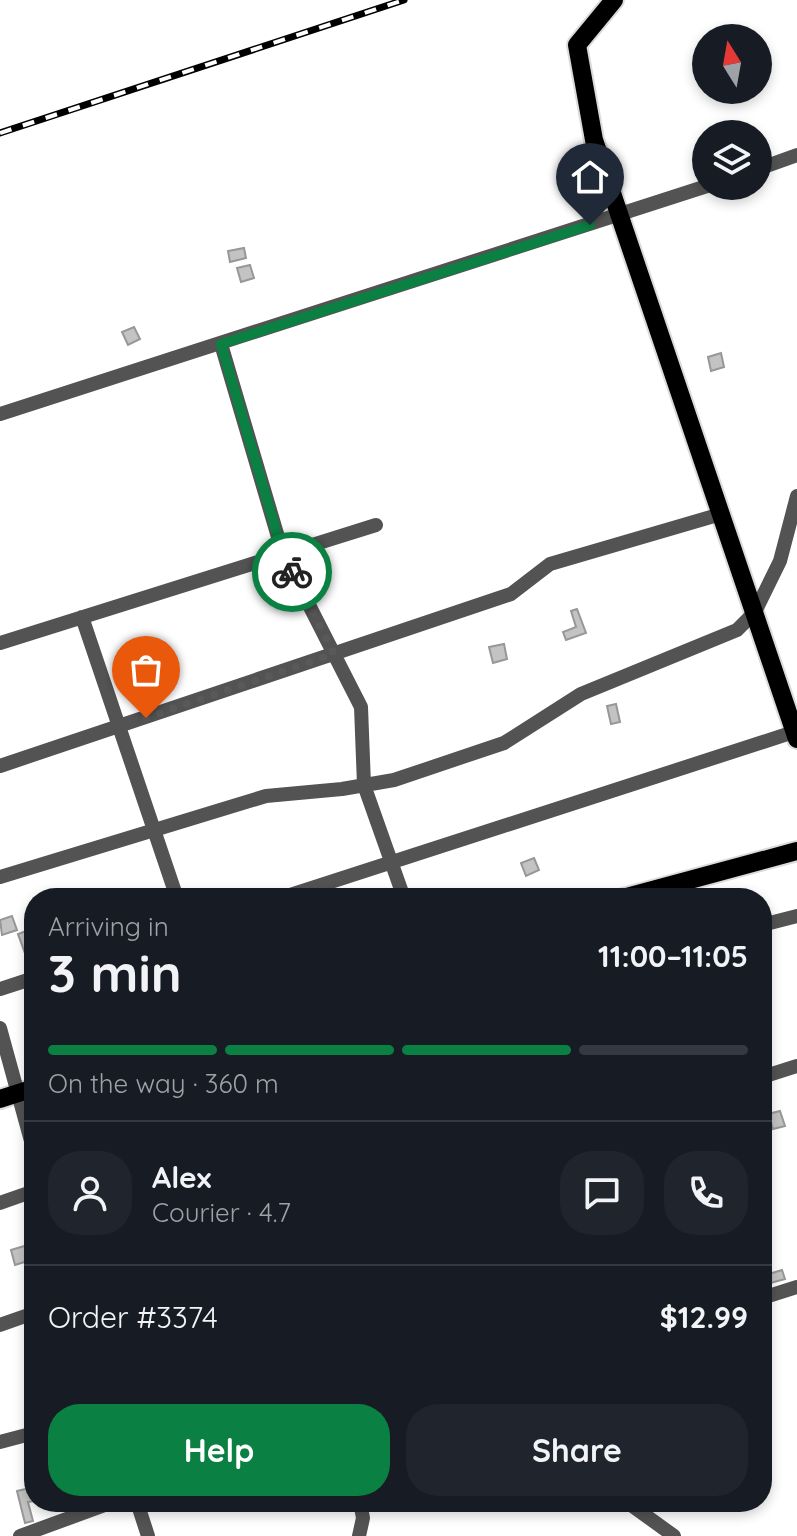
<!DOCTYPE html>
<html lang="en">
<head>
<meta charset="utf-8">
<style>
	:root { --surface:#171b24; --page:#20242c; --text:#f1f3f6; --muted:#9ea1a6; --line:#363941; --accent:#0b8043 }
	body { margin:0; font-family:Quicksand,sans-serif; background:var(--page); color:var(--text); height:100vh; display:flex; flex-direction:column; font-size:30px; white-space:nowrap }
	* { box-sizing:border-box; margin:0 }
	p { font-size:26px; color:var(--muted) }
	.icon { flex:none; width:44px; height:44px; fill:none; stroke:currentColor; stroke-width:2; stroke-linecap:round; stroke-linejoin:round }
	.map { position:relative; flex:1; overflow:hidden }
	.drawer { position:absolute; left:24px; top:888px; width:748px; height:624px; display:flex; flex-direction:column; background:var(--surface); border-radius:32px; box-shadow:0 4px 12px #0003 }
	.drawer>* { flex:none }
	.needle { width:52px; rotate:349deg }
	.buttons { position:absolute; left:692px; top:24px; display:grid; gap:16px }
	.buttons a { display:grid; place-items:center; width:80px; height:80px; border-radius:50%; background:var(--surface); box-shadow:0 4px 12px #0003; font-size:40px }
	.pin { position:absolute; display:grid; place-items:center; width:68px; height:68px; color:#fff; margin:-82px -34px; border-radius:50% 50% 50% 0; rotate:-45deg; box-shadow:0 0 8px #0007 }
	.pin .icon { rotate:45deg }
	.courier { position:absolute; display:grid; place-items:center; width:80px; height:80px; margin:-40px; border:6px solid #0b8043; border-radius:50%; background:#fff; color:#222; box-shadow:0 2px 10px #0007 }
	.headline em { font-style:normal; font-weight:700 }
	.headline div { display:flex; flex-direction:column-reverse }
	.headline { display:flex; align-items:center; justify-content:space-between; height:136px; padding:0 24px }
	h1 { font-size:52px; font-weight:700; line-height:60px }
	.bar { display:grid; grid-template-columns:repeat(4,1fr); gap:12px 8px; align-content:center; height:96px; padding:0 24px }
	.bar i { height:10px; border-radius:6px; background:var(--line) }
	.bar .on { background:var(--accent) }
	.bar p { grid-column:span 4 }
	.line { display:flex; align-items:center; gap:20px; padding:0 24px; border-top:2px solid var(--line) }
	.line div { flex:1 }
	.round { display:grid; place-items:center; flex:none; width:84px; height:84px; border-radius:32px; background:var(--page) }
	.button { display:flex; gap:16px; margin-top:auto; padding:16px 24px }
	.button a { flex:1; height:92px; border-radius:32px; background:var(--accent); color:#fff; font-size:32px; font-weight:700; line-height:92px; text-align:center }
	.button a+a { background:var(--page); color:var(--text) }
	.map>svg:first-child { display:block }
	.building { fill:#c3c3c3; stroke:#979797; stroke-width:2 }
	.lines { fill:none; stroke-linecap:round; stroke-linejoin:round }
	.major-casing { stroke:#dbdbdb; stroke-width:22 }
	.minor { stroke:#535353; stroke-width:14 }
	.major { stroke:#000; stroke-width:18 }
	.rail-casing { stroke:#000; stroke-width:7 }
	.rail { stroke:#fff; stroke-width:4; stroke-dasharray:12; stroke-linecap:butt }
	.done { stroke:#595959; stroke-width:8; stroke-dasharray:0 14.4 }
	.route { stroke:#0b8043; stroke-width:10 }
</style>
</head>
<body>
<div class="map">
<svg width="797" height="1536" viewBox="0 0 797 1536">
	<rect width="100%" height="100%" fill="#fff"/>
	<path class="building" d="M 244,248 L 246,258 L 230,262 L 228,251 Z
		M 250,265 L 254,278 L 241,282 L 237,268 Z
		M 134,327 L 140,339 L 128,345 L 122,332 Z
		M 721,353 L 724,367 L 711,371 L 708,357 Z
		M 577,609 L 586,633 L 566,640 L 563,632 L 576,627 L 571,611 Z
		M 504,644 L 507,659 L 493,663 L 489,647 Z
		M 616,704 L 620,722 L 611,724 L 607,706 Z
		M 534,858 L 539,870 L 526,876 L 521,863 Z
		M 12,916 L 17,930 L 2,935 L 0,920 Z
		M 26,931 L 34,953 L 26,956 L 18,934 Z
		M 780,1111 L 785,1126 L 773,1129 L 768,1114 Z
		M 31,1244 L 34,1259 L 15,1265 L 11,1250 Z
		M 782,1270 L 785,1279 L 763,1285 L 762,1276 Z
		M 34,1487 L 34,1501 L 28,1502 L 33,1521 L 25,1523 L 17,1491 Z"/>
	<g class="lines">
		<g class="major-casing">
			<path id="major" d="M 614,0 L 577,45 L 594,140 L 797,739
				M 623,898 L 797,851
				M 0,1099 L 34,1088"/>
		</g>
		<path class="minor" d="M 758,169 L 797,155
			M 221,344 L 283,554 L 361,707 L 364,785 L 404,898
			M 0,414 L 707,186
			M 82,617 L 177,898
			M 0,643 L 376,525
			M 0,766 L 511,594 L 550,564 L 721,514
			M 0,877 L 266,796 L 342,789 L 394,780 L 504,743 L 581,694 L 737,630 L 755,612 L 780,561 L 797,496
			M 281,898 L 797,731
			M 762,925 L 797,916
			M 0,989 L 34,978
			M 0,1028 L 34,1152
			M 762,1077 L 797,1066
			M 0,1203 L 34,1191
			M 762,1298 L 797,1287
			M 0,1325 L 34,1313
			M 0,1442 L 34,1433
			M 137,1502 L 148,1536
			M 627,1502 L 674,1536
			M 20,1536 L 113,1502
			M 359,1536 L 363,1518 L 360,1502"/>
		<use href="#major" class="major"/>
		<g class="rail-casing">
			<path id="rail" d="M 0,133 L 404,0"/>
		</g>
		<use href="#rail" class="rail"/>
	</g>
	<g class="lines">
		<path class="done" d="M 146,718 L 334,654 L 292,572"/>
		<path class="route" d="M 292,572 L 283,554 L 221,344 L 590,225"/>
	</g>
</svg>
<div class="buttons">
<a><svg class="needle" viewBox="-14 -14 28 28"><path d="M0-13l5 13h-10z" fill="#e53935"/><path d="M0 13l5-13h-10z" fill="#9ea1a6"/></svg></a>
<a><svg class="icon" aria-label="layers" viewBox="0 0 24 24"><path d="M12 4l9 5-9 5-9-5zM3 14l9 5 9-5"/></svg></a>
</div>
<div class="pin" style="left:146px;top:718px;background:#ea580c"><svg class="icon" aria-label="bag" viewBox="0 0 24 24"><path d="M5 8h14l-1 12H6zM9 8a3 3 0 0 1 6 0"/></svg></div>
<div class="pin" style="left:590px;top:225px;background:#1f2937"><svg class="icon" aria-label="home" viewBox="0 0 24 24"><path d="M3 11l9-7 9 7M6 9v11h12V9"/></svg></div>
<div class="courier" style="left:292px;top:572px"><svg class="icon" aria-label="bike" viewBox="0 0 24 24"><circle cx="6" cy="16" r="4"/><circle cx="18" cy="16" r="4"/><path d="M6 16l4-8h5l3 8M10 8l3 8H6M13 5h3"/></svg></div>
<section class="drawer">
<div class="headline"><div><h1>3 min</h1><p>Arriving in</p></div><em>11:00–11:05</em></div>
<div class="bar"><i class="on"></i><i class="on"></i><i class="on"></i><i></i><p>On the way · 360 m</p></div>
<div class="line" style="height:144px"><a class="round"><svg class="icon" aria-label="person" viewBox="0 0 24 24"><circle cx="12" cy="8" r="4"/><path d="M4 21q1-7 8-7t8 7"/></svg></a><div><b>Alex</b><p>Courier · 4.7</p></div><a class="round"><svg class="icon" aria-label="chat" viewBox="0 0 24 24"><path d="M4 5h16v11H9l-5 4z"/></svg></a><a class="round"><svg class="icon" aria-label="phone" viewBox="0 0 24 24"><path d="M5 4h4l2 5-3 2q2 4 5 5l2-3 5 2v4C11 20 4 13 5 4z"/></svg></a></div>
<div class="line" style="height:104px"><div>Order #3374</div><b>$12.99</b></div>
<div class="button"><a>Help</a><a>Share</a></div>
</section>
</div>
</body>
</html>
